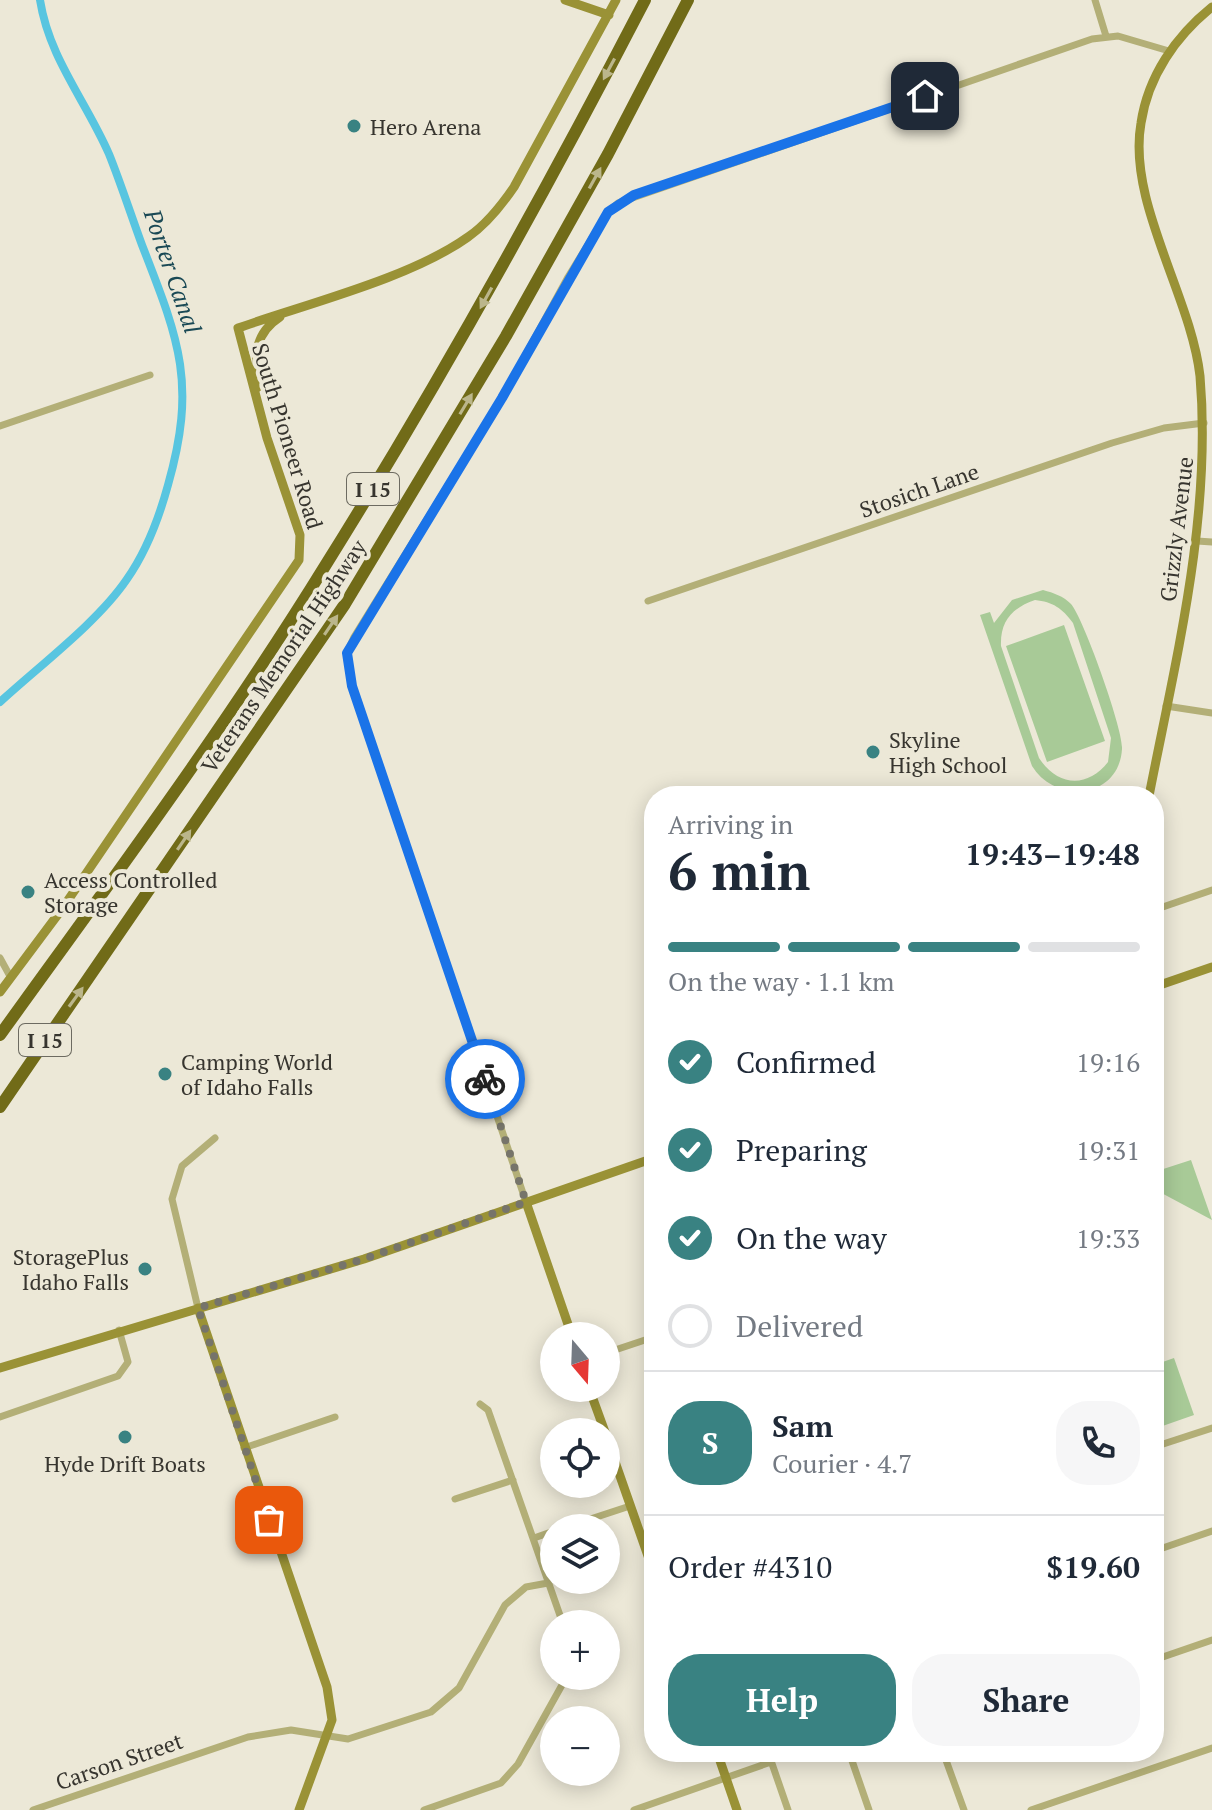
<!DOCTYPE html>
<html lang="en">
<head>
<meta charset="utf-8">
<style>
	:root { --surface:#fff; --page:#f6f6f7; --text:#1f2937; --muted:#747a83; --line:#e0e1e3; --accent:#398282 }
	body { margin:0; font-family:"PT Serif",serif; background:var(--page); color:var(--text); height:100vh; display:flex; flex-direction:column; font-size:30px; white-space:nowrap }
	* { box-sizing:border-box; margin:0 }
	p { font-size:26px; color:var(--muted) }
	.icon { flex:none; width:44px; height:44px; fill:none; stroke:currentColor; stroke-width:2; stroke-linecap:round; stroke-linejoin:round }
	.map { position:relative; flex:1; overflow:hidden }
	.side { position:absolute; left:644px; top:786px; width:520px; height:976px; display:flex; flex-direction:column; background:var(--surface); border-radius:32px; box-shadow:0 4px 20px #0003 }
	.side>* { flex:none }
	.needle { width:52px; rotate:161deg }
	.controls { position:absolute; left:540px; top:1322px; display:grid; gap:16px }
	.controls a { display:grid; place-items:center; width:80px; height:80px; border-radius:50%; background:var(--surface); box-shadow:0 4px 20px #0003; font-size:40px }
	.pin { position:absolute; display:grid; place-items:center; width:68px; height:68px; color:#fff; margin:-34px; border-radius:16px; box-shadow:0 4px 12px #0006 }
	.courier { position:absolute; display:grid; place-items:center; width:80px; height:80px; margin:-40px; border:6px solid #1a73e8; border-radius:50%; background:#fff; color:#222; box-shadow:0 2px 10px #0007 }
	.overview em { font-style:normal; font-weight:700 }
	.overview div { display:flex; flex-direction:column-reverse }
	.overview { display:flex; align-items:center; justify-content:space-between; height:136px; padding:0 24px }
	h1 { font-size:52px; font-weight:700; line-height:60px }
	.bar { display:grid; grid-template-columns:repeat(4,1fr); gap:12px 8px; align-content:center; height:96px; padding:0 24px }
	.bar i { height:10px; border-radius:6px; background:var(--line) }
	.bar .on { background:var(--accent) }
	.bar p { grid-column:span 4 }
	.line { display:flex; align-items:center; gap:20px; padding:0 24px; border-top:2px solid var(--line) }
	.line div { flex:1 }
	.round { display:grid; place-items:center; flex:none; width:84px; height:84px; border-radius:32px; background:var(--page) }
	ol { padding:0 24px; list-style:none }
	li { display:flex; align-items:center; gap:24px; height:88px }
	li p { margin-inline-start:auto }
	li .icon { padding:8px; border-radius:50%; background:var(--accent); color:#fff; stroke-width:4 }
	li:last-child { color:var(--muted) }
	li i { width:44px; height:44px; border:4px solid var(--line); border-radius:50% }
	.cta { display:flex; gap:16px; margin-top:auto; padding:16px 24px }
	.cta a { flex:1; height:92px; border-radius:32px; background:var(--accent); color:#fff; font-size:32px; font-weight:700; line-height:92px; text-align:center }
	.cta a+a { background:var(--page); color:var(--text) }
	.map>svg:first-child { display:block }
	.green { fill:#a8ca97; fill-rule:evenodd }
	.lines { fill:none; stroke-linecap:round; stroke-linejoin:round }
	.canal { stroke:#58c5e0; stroke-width:8 }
	.street { stroke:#b3af77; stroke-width:7 }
	.secondary { stroke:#9a9236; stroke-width:9 }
	.highway { stroke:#716b18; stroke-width:12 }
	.oneway { fill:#bbb68b }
	.done { stroke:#76746a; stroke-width:8; stroke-dasharray:0 14.4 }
	.route { stroke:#1a73e8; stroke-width:10 }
	.poi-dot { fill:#398282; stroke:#ece8d7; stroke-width:3 }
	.labels { text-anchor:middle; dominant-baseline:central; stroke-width:8; stroke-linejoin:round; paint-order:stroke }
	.shield { fill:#ece8d7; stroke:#6d6b61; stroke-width:2 }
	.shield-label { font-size:20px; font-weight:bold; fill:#37352f }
	.poi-label { font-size:22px; fill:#37352f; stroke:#ece8d7; text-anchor:start }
	.street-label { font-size:22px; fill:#37352f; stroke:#ece8d7 }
	.water-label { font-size:24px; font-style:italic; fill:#1a4955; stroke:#ece8d7 }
</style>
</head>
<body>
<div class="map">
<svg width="1212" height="1810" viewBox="0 0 1212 1810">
	<rect width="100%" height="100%" fill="#ece8d7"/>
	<path class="green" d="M 1043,590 C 1054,593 1063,596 1071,604 C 1083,617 1124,731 1122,749 C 1119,799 1056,805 1032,766 L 980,615 L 990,612 L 994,623 L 1012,600 ZM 1035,600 C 1053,602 1062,608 1073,623 L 1111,738 L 1108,762 C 1087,789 1057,786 1039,758 L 1001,646 C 1000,621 1012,608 1035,600 Z
		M 1064,625 L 1105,741 L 1047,762 L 1006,646 Z
		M 1191,1160 L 1212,1220 L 1154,1189 L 1154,1172 Z
		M 1174,1358 L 1194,1415 L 1154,1429 L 1154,1365 Z"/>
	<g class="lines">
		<path class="canal" d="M 0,702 C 39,666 98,622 127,579 C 146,552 159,518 168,485 C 197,383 179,340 142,245 C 131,215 121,184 109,154 C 86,101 49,58 40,0"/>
		<path class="street" d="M 1095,0 L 1106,36
			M 0,426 L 150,375
			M 1197,541 L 1212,542
			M 648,601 L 1112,443 L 1164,428 L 1204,423
			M 1166,706 L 1212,713
			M 1154,910 L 1212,890
			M 0,958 L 11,978
			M 526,1202 L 352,686 L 347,653 L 354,637 L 502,398 L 568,277 L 608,212 L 618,203 L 1092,39 L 1118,36 L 1169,51
			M 198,1308 L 172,1199 L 182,1166 L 215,1138
			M 606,1353 L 654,1337
			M 480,1404 L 488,1410 L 563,1624
			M 0,1417 L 118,1376 L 128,1362 L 119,1330
			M 1154,1447 L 1212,1428
			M 244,1448 L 335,1417
			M 455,1499 L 513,1480
			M 563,1528 L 630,1506
			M 534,1538 L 554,1531
			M 1154,1551 L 1212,1531
			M 1154,1660 L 1212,1640
			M 768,1752 L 788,1810
			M 849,1752 L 869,1810
			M 943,1752 L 964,1810
			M 33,1810 L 248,1737 L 291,1730 L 348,1739 L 431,1712 L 459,1688 L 505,1605 L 526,1587 L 548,1583
			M 424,1810 L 501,1783 L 518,1764 L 567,1676
			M 634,1810 L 771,1762
			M 1031,1810 L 1212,1748"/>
		<path class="secondary" d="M 565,0 L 609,15
			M 257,388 C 256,358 252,335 280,317
			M 1149,796 C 1176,658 1212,517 1200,376 C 1191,296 1127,202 1141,123 C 1148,76 1176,36 1212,7
			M 1154,987 L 1212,967
			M 0,992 L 62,909 L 299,560 L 300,535 L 267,438 L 238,328 C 306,304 411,278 468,237 C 487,224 501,206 514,187 L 616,0
			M 526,1202 L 572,1336
			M 198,1308 L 327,1687 L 332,1720 L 299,1810
			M 0,1368 L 364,1259 L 654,1158
			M 589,1388 L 605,1432
			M 606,1436 L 654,1573
			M 717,1752 L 737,1810"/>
		<path class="highway" d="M 0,1035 C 111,881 225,728 325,566 C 440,382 545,193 645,0
			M 0,1107 L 345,604 L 506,336 L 608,154 L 688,0"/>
	</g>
	<defs><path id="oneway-solid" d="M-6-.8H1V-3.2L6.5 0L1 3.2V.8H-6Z" transform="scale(2)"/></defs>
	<g class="oneway">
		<use href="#oneway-solid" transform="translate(609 69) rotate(118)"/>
		<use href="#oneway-solid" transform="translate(595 178) rotate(-61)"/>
		<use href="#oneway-solid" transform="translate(486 298) rotate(119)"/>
		<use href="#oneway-solid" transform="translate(466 404) rotate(-59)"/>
		<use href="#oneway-solid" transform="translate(331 625) rotate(-56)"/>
		<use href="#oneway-solid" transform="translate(184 840) rotate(-56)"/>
		<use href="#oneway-solid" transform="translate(76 997) rotate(-54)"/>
	</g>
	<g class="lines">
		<path class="done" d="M 269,1520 L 198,1308 L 364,1259 L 526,1202 L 485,1079"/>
		<path class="route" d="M 485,1079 L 352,686 L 347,653 L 502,398 L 608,212 L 634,195 L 925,96"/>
	</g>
	<g class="poi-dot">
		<circle cx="354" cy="126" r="8"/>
		<circle cx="873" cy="752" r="8"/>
		<circle cx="28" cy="892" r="8"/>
		<circle cx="165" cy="1074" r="8"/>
		<circle cx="145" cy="1269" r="8"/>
		<circle cx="125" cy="1437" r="8"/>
	</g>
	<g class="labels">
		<g class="shield">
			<rect x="347" y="473" width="52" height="32" rx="6"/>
			<rect x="19" y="1024" width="52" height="32" rx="6"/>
		</g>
		<g class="shield-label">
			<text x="373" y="489">I 15</text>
			<text x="45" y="1040">I 15</text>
		</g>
		<g class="poi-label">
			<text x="370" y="126">Hero Arena</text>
			<text x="889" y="739">Skyline<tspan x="889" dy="25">High School</tspan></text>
			<text x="44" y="879">Access Controlled<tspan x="44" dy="25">Storage</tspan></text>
			<text x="181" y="1061">Camping World<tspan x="181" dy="25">of Idaho Falls</tspan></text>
			<text x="129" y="1256" text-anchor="end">StoragePlus<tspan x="129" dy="25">Idaho Falls</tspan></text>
			<text x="125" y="1463" text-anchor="middle">Hyde Drift Boats</text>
		</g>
		<g class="street-label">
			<text transform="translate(288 436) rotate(73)">South Pioneer Road</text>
			<text transform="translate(919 490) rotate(-19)">Stosich Lane</text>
			<text transform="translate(1176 529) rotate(-83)">Grizzly Avenue</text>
			<text transform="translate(283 656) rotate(-56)">Veterans Memorial Highway</text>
			<text transform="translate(119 1761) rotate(-19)">Carson Street</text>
		</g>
		<g class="water-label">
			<text transform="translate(173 271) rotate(71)">Porter Canal</text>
		</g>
	</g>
</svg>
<div class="controls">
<a><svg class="needle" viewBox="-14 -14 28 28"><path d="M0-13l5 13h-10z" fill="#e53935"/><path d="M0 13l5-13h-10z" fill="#747a83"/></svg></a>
<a><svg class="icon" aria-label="locate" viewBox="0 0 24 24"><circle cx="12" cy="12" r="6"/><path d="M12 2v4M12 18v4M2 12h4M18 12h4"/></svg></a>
<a><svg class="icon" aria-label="layers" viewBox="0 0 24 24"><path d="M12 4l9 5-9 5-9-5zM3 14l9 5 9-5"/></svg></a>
<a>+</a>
<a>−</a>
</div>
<div class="pin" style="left:269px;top:1520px;background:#ea580c"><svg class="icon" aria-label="bag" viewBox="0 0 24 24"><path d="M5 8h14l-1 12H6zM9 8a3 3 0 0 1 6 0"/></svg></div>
<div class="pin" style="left:925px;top:96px;background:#1f2937"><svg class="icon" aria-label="home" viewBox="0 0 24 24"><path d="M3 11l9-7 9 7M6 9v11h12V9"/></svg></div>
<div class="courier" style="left:485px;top:1079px"><svg class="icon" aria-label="bike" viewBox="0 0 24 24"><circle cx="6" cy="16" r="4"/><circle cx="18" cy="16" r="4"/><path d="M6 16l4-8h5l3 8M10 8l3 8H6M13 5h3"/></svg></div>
<section class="side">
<div class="overview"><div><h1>6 min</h1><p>Arriving in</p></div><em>19:43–19:48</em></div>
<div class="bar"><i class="on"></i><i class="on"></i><i class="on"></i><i></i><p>On the way · 1.1 km</p></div>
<ol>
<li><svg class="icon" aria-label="check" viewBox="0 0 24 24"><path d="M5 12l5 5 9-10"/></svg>Confirmed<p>19:16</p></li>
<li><svg class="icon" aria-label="check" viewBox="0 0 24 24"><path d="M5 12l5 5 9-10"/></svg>Preparing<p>19:31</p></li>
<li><svg class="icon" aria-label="check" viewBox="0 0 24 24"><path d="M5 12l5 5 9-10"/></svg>On the way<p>19:33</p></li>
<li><i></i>Delivered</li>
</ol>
<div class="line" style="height:144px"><b class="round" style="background:var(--accent);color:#fff">S</b><div><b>Sam</b><p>Courier · 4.7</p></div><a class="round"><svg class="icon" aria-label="phone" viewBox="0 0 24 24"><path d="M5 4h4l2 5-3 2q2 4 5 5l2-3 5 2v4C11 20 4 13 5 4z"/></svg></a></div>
<div class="line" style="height:104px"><div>Order #4310</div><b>$19.60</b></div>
<div class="cta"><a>Help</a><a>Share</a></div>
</section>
</div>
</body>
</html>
